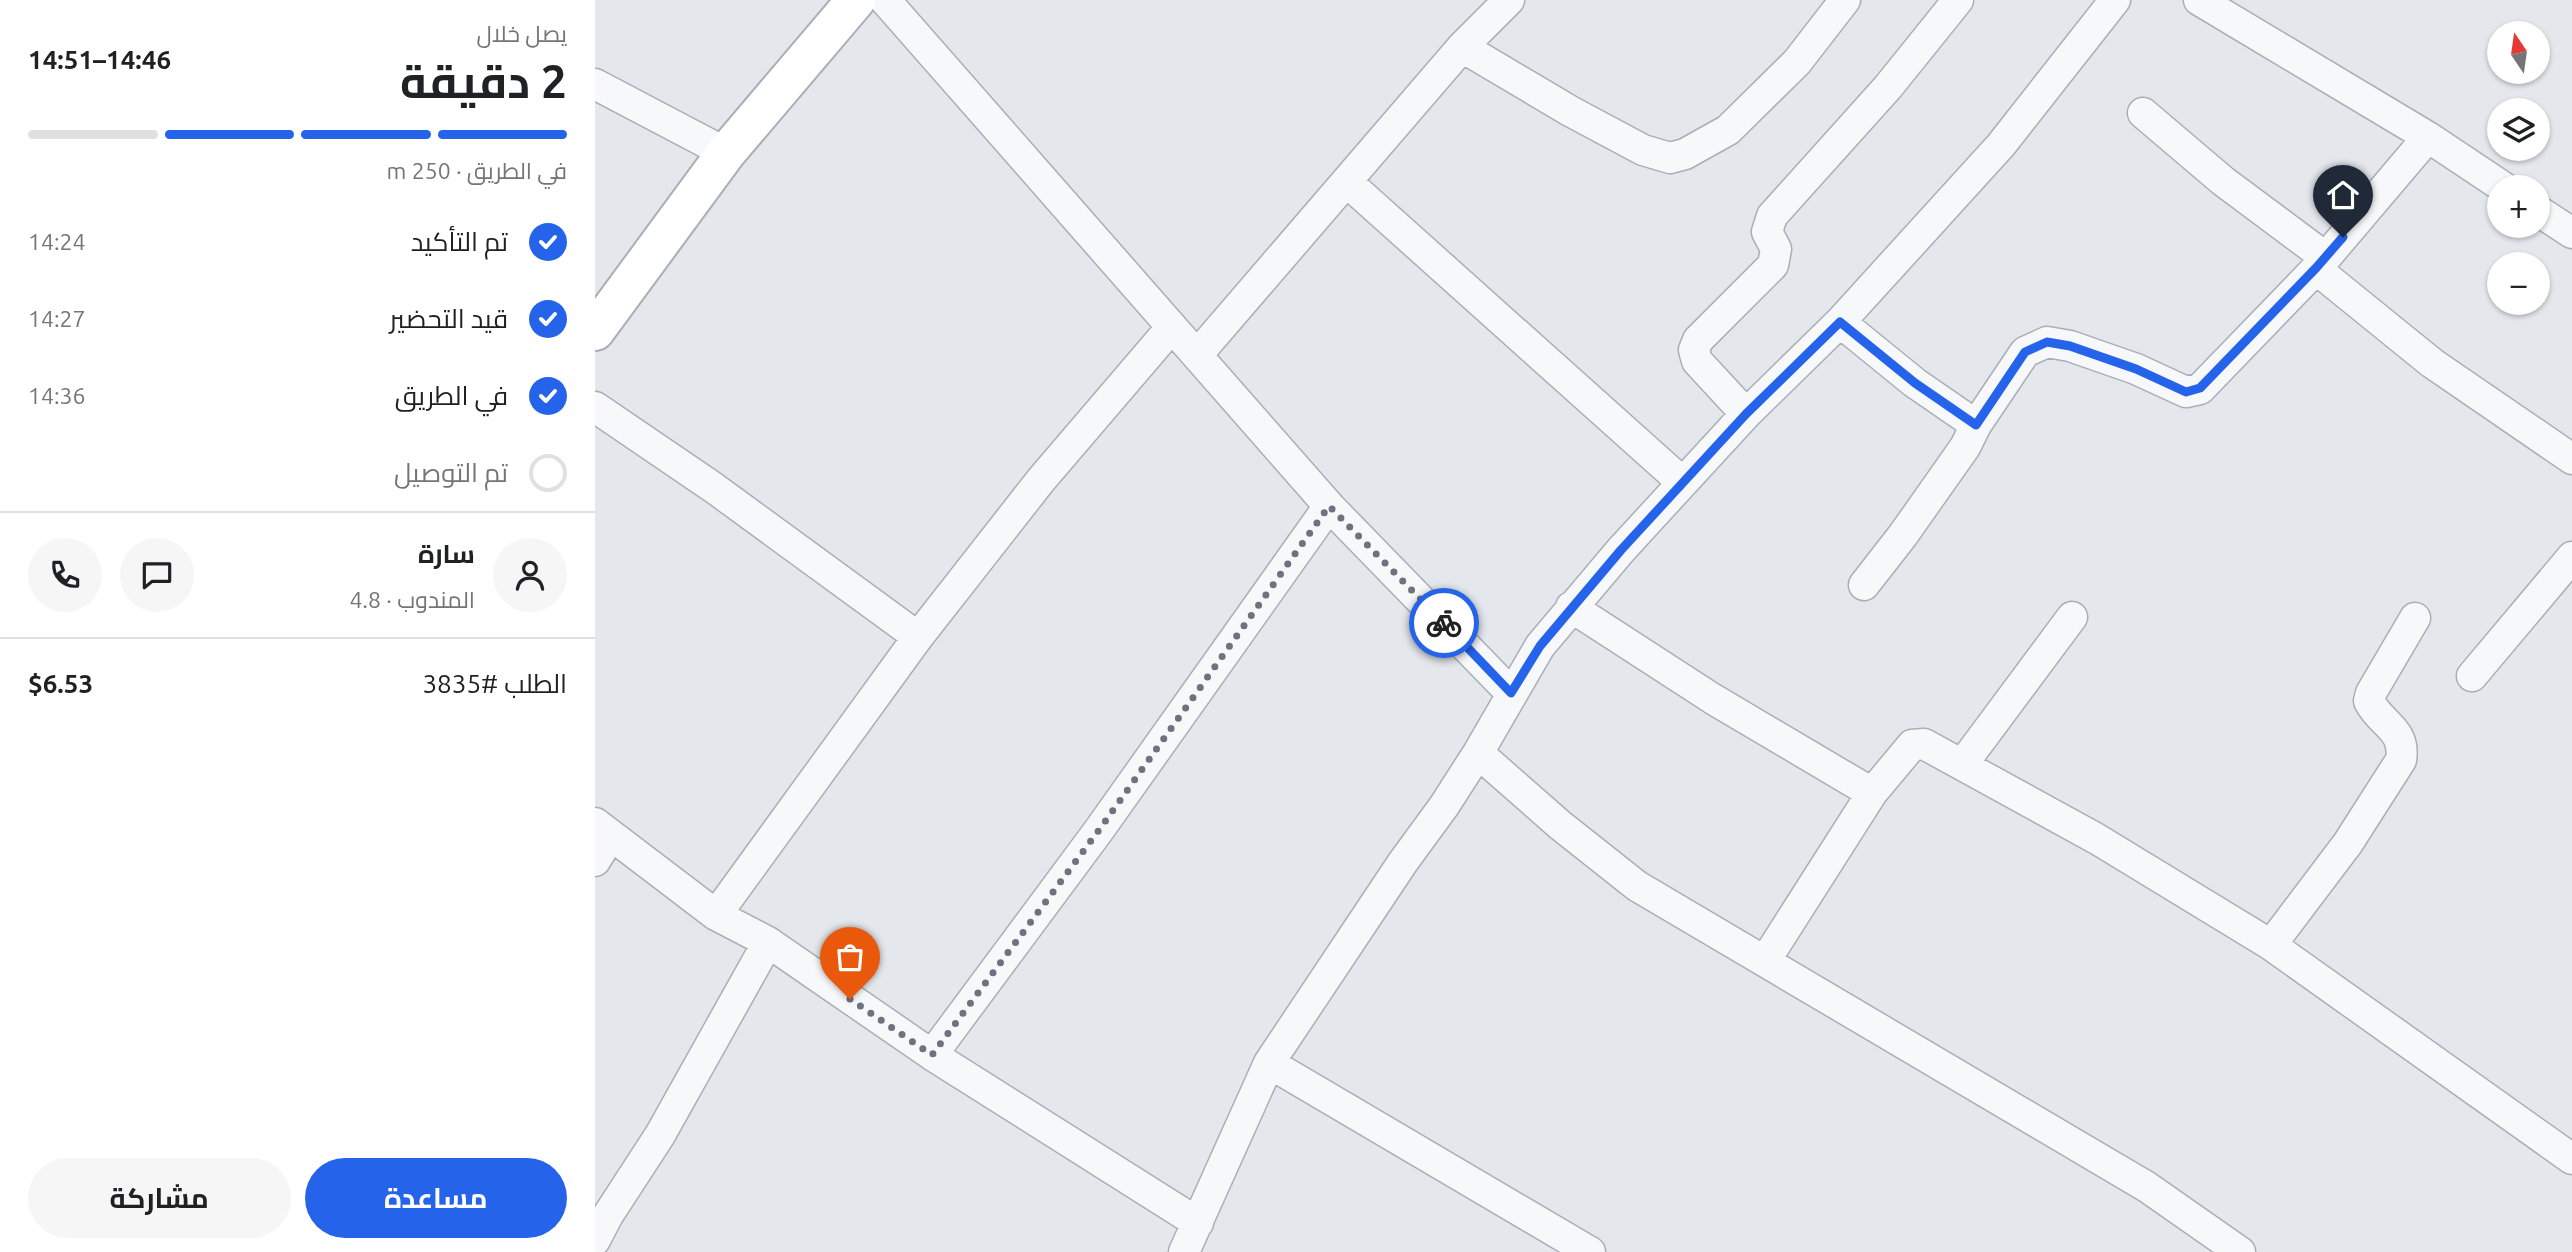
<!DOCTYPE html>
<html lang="ar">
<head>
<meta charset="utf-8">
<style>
	:root { --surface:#fff; --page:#f6f6f6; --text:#202124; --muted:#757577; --line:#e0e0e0; --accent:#2563eb }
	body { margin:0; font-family:Ubuntu,Cairo,sans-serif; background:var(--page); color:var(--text); direction:rtl; height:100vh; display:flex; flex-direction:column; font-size:26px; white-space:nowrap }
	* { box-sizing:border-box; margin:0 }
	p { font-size:23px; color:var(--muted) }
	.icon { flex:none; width:38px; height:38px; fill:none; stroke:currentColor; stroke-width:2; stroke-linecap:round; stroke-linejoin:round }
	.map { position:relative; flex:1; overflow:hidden; direction:ltr }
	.drawer { display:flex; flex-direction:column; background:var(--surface); width:595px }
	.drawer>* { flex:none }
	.needle { width:46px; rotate:347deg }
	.controls { position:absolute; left:1892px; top:21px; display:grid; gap:14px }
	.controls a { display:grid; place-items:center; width:63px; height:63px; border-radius:50%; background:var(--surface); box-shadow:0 2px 5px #0004; font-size:35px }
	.pin { position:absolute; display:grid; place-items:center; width:60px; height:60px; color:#fff; margin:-72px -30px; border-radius:50% 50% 50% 0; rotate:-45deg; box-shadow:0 0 7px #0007 }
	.pin .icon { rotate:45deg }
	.courier { position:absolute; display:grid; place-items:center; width:70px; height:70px; margin:-35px; border:5px solid #2563eb; border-radius:50%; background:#fff; color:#222; box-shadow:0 2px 9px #0007 }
	.summary em { font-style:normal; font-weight:700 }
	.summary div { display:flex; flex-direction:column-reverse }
	.summary { display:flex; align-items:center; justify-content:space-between; height:119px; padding:0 28px }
	h1 { font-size:46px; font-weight:700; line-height:52px }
	.bar { display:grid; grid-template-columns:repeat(4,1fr); gap:10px 7px; align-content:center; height:84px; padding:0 28px }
	.bar i { height:9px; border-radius:5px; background:var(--line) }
	.bar .active { background:var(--accent) }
	.bar p { grid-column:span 4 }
	.line { display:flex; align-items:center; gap:18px; padding:0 28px; border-top:2px solid var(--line) }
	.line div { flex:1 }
	.round { display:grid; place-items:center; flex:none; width:74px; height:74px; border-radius:37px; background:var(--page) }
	ol { padding:0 28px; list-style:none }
	li { display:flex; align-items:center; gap:21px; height:77px }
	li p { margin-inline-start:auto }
	li .icon { padding:7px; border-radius:50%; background:var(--accent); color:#fff; stroke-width:4 }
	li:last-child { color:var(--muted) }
	li i { width:38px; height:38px; border:4px solid var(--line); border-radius:50% }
	.cta { display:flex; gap:14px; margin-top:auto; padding:14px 28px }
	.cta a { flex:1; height:80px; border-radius:42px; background:var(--accent); color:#fff; font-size:28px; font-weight:700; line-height:80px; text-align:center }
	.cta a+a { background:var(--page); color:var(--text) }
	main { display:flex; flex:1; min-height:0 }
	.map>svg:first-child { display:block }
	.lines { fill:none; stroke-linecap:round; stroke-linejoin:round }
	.street-casing { stroke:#a9aeb7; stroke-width:33 }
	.secondary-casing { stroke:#a9aeb7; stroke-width:42 }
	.street { stroke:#f7f8fa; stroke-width:30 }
	.secondary { stroke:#fff; stroke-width:38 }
	.done { stroke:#6c737f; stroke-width:7; stroke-dasharray:0 12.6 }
	.route { stroke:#2563eb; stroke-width:9 }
</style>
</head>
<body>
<main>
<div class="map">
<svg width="1977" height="1252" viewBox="0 0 1977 1252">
	<rect width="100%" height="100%" fill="#e4e7ec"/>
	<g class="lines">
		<g class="street-casing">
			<path id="street" d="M 290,0 L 734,506 L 916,693
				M 1604,0 L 1833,137 L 1908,187
				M 867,47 L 975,111 L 1048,150 L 1075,158 L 1090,154 L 1133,130 L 1202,62 L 1250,0
				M 0,84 L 131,153
				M 1548,113 L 1628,181 L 1730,257
				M 752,182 L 1087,482
				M 1942,210 L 1977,233
				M 1721,269 L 1833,137
				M 1245,322 L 1320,383 L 1381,425
				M 602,355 L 867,47 L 914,0
				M 0,407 L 119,488 L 323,637
				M 1151,414 L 1245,322 L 1406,145 L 1520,0
				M 1269,585 L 1308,535 L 1370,447 L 1381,425 L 1430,352 L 1452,342 L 1475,346 L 1541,369 L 1591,392 L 1605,389 L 1721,269 L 1837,363 L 1977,459
				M 976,607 L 1118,699 L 1277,793
				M 1877,676 L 1977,557
				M 883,753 L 965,825 L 1042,886 L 1552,1187 L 1645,1252
				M 1367,765 L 1477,617
				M 0,823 L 121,915 L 173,942 L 337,1055 L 603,1223
				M 0,861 L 16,835
				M 121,915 L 323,637 L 446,480 L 576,328
				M 1676,945 L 1753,843 L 1806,760 C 1811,729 1786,725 1774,701 L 1776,693 L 1820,618
				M 1170,961 L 1277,793 L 1317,745 L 1329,744 L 1502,839 L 1676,945 L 1977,1159
				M 337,1055 L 504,830 L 734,506
				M 674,1063 L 995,1252
				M 0,1240 L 13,1215 L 65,1135 L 173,942
				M 589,1252 L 674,1063 L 808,862 L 849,806 L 883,753 L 945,646 L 1026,550 L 1151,414 L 1102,361 L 1099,350 L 1103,340 L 1178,265 L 1181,249 L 1172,232 L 1177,216 L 1293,87 L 1363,0"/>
		</g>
		<g class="secondary-casing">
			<path id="secondary" d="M 0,331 L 131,153 L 261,0"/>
		</g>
		<use href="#street" class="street"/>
		<use href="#secondary" class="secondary"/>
	</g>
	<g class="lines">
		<path class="done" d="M 255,999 L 337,1055 L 504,830 L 734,506 L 849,623"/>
		<path class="route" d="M 849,623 L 916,693 L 945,646 L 1026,550 L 1151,414 L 1245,322 L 1320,383 L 1381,425 L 1430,352 L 1452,342 L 1475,346 L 1541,369 L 1591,392 L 1605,388 L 1721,268 L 1748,237"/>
	</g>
</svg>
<div class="controls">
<a><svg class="needle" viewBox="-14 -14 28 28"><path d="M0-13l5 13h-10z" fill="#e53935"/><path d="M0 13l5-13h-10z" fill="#757577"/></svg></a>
<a><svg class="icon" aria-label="layers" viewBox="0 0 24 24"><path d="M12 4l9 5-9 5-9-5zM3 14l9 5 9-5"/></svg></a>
<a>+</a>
<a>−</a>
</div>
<div class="pin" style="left:255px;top:999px;background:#ea580c"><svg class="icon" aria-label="bag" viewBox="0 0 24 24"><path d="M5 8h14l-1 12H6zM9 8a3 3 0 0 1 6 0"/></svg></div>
<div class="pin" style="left:1748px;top:237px;background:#1f2937"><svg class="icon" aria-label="home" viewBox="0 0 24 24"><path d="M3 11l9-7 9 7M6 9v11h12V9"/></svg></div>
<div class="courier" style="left:849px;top:623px"><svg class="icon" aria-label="bike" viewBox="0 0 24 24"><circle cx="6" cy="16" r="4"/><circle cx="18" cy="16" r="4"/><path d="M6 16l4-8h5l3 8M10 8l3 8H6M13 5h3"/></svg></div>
</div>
<section class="drawer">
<div class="summary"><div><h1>2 دقيقة</h1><p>يصل خلال</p></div><em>14:46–14:51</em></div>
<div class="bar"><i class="active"></i><i class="active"></i><i class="active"></i><i></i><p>في الطريق · 250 m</p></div>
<ol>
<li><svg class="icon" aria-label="check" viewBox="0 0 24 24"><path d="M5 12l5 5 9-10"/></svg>تم التأكيد<p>14:24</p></li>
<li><svg class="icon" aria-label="check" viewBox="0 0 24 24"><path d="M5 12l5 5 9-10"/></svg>قيد التحضير<p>14:27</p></li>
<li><svg class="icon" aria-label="check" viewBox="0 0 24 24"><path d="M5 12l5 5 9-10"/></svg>في الطريق<p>14:36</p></li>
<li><i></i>تم التوصيل</li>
</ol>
<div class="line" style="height:126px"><a class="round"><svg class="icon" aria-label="person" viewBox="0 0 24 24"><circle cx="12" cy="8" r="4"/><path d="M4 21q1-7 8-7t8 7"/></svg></a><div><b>سارة</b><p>المندوب · 4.8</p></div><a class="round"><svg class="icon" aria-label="chat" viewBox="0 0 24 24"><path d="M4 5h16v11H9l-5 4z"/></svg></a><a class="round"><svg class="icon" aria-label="phone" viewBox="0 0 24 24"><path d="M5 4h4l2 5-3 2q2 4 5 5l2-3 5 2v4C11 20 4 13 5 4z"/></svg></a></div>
<div class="line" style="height:91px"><div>الطلب #3835</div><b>$6.53</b></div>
<div class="cta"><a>مساعدة</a><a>مشاركة</a></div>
</section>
</main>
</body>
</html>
